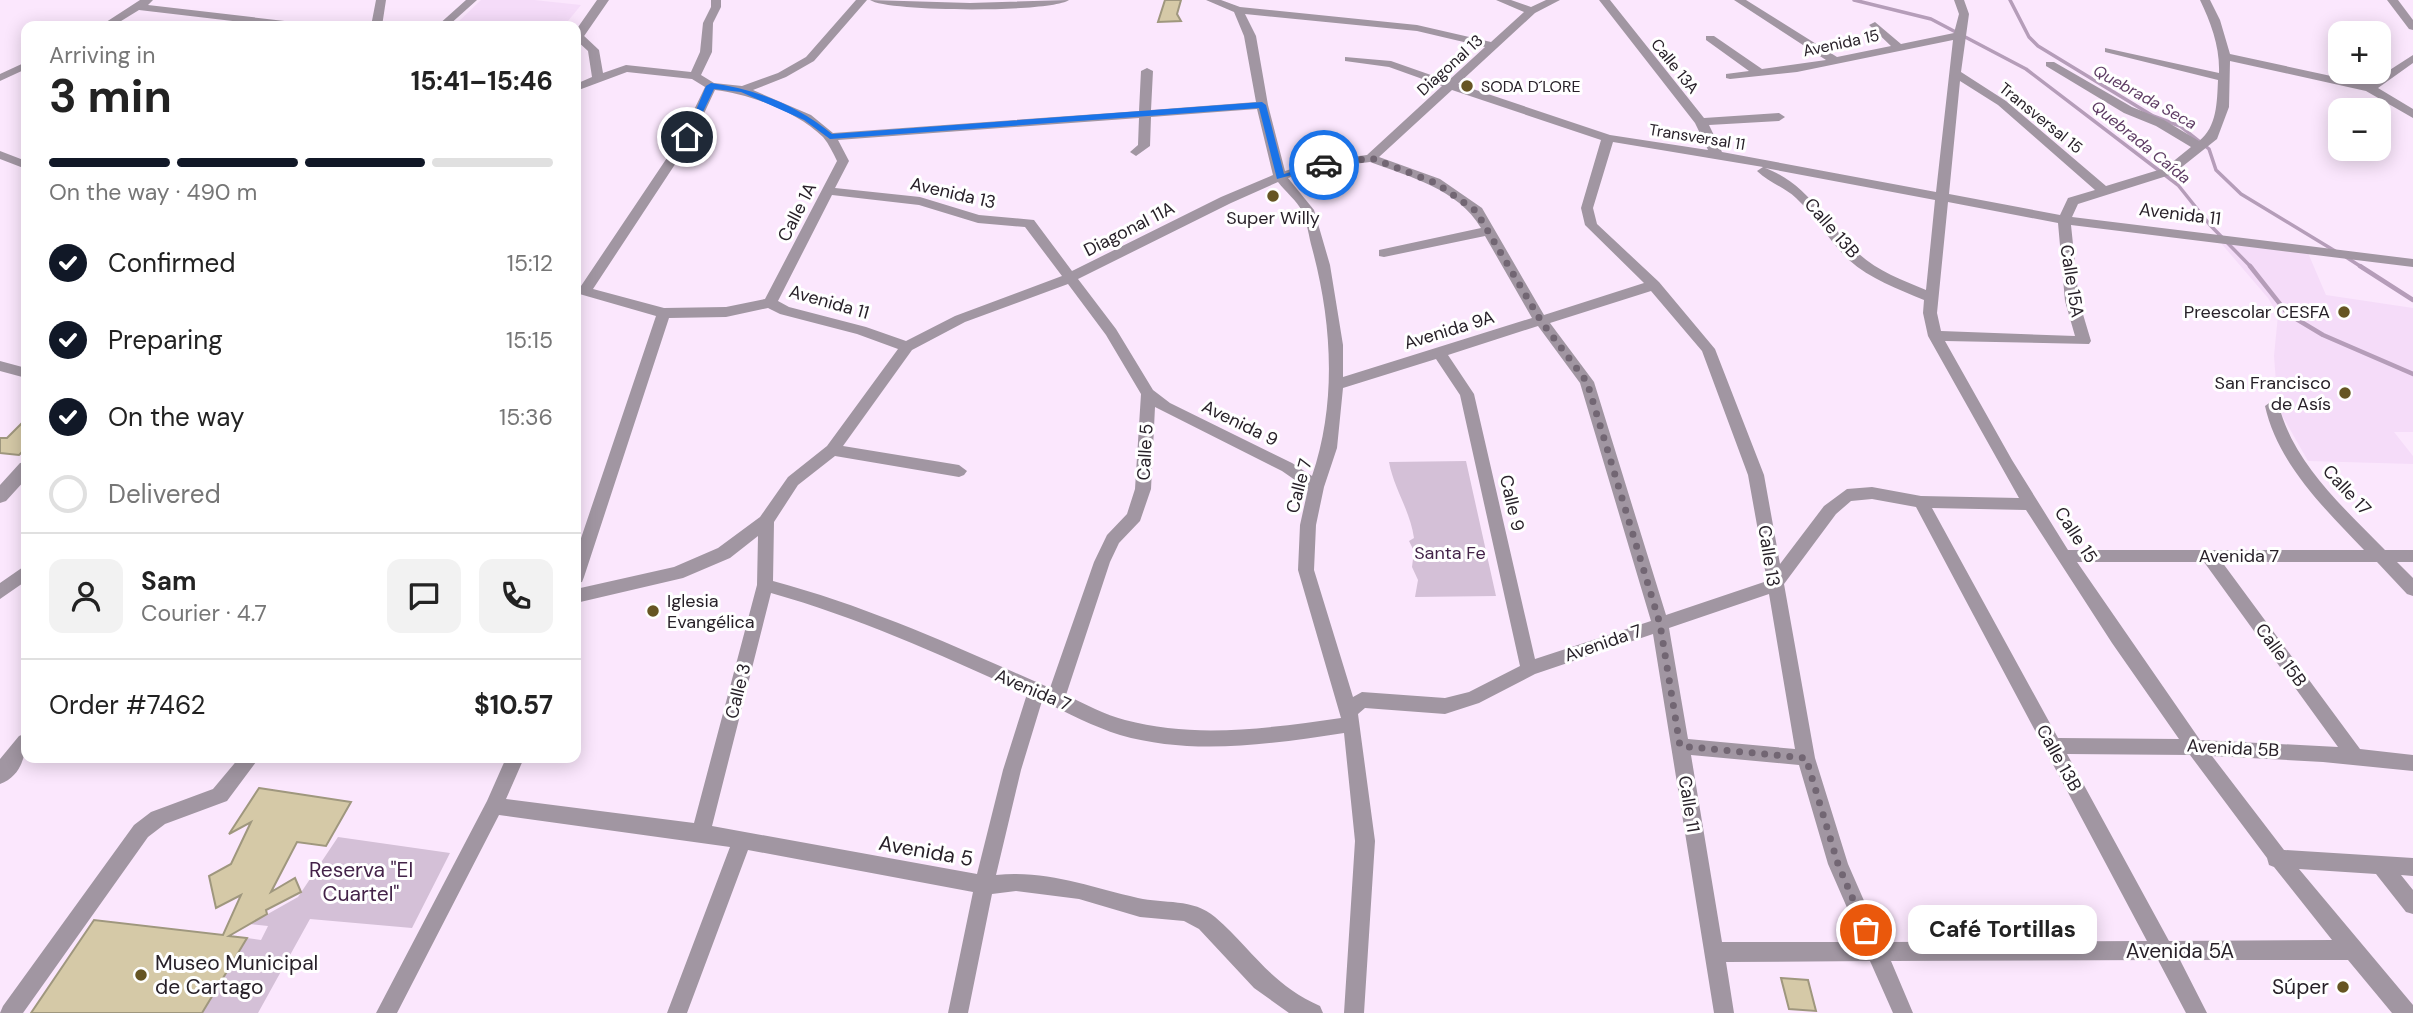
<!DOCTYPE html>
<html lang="en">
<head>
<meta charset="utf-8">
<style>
	:root { --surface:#fff; --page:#f2f2f2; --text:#222; --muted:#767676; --line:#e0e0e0; --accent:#111827 }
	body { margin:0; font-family:"DM Sans",sans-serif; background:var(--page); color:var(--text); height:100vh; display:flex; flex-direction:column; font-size:26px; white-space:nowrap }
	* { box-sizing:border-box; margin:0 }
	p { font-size:23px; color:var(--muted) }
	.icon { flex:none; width:38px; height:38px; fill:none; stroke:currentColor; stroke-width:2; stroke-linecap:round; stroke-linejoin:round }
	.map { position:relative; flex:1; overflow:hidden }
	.side { position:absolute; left:21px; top:21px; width:560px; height:742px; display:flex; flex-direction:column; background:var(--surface); border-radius:14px; box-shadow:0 4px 18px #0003 }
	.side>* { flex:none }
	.tools { position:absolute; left:2328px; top:21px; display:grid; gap:14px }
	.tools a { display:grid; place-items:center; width:63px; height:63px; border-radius:14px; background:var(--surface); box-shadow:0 4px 18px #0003; font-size:35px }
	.pin { position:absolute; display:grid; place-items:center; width:60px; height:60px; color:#fff; margin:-30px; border:4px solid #fff; border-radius:50%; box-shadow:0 2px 7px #0007 }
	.courier { position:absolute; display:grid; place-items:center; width:70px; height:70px; margin:-35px; border:5px solid #1a73e8; border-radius:50%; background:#fff; color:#222; box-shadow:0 2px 9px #0007 }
	.bubble { position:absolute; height:49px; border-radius:14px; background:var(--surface); box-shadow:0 4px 18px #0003; font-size:23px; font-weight:700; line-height:49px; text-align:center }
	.summary em { font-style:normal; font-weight:700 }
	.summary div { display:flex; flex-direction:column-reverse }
	.summary { display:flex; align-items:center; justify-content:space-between; height:119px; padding:0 28px }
	h1 { font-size:46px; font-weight:700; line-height:52px }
	.bar { display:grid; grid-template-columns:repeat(4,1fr); gap:10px 7px; align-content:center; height:84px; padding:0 28px }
	.bar i { height:9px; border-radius:5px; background:var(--line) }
	.bar .current { background:var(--accent) }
	.bar p { grid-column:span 4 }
	.line { display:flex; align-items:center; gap:18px; padding:0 28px; border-top:2px solid var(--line) }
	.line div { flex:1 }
	.round { display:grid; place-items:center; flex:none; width:74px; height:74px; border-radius:14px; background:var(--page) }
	ol { padding:0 28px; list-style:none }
	li { display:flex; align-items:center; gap:21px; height:77px }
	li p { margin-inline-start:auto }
	li .icon { padding:7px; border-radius:50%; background:var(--accent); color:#fff; stroke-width:4 }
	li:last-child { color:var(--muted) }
	li i { width:38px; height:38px; border:4px solid var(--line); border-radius:50% }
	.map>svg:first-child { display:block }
	.built { fill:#f5dcf9 }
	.green { fill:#d4c0d7 }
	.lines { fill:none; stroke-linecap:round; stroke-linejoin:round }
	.stream-far1 { stroke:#b59db9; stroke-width:3.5 }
	.stream { stroke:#b59db9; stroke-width:4.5 }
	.building { fill:#d5c9a7; stroke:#9f977e; stroke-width:2 }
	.minor { fill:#a196a2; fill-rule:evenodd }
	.tertiary { fill:#a196a2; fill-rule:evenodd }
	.route { fill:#1a73e8 }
	.done { stroke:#726673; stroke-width:7; stroke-dasharray:0 12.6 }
	.poi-dot { fill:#665523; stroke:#fff; stroke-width:2.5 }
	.labels { text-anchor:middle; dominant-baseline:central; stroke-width:6; stroke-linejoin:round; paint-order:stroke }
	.far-street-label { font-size:16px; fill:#282129; stroke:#fff }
	.far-poi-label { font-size:16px; fill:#282129; stroke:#fff; text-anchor:start }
	.far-water-label { font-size:16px; font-style:italic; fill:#5d3b63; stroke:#fff }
	.street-label { font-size:18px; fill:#282129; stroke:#fff }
	.poi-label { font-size:18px; fill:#282129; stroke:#fff; text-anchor:end }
	.park-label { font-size:18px; fill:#442349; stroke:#fff }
	.near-street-label { font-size:21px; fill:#282129; stroke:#fff }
	.near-park-label { font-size:21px; fill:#442349; stroke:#fff }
	.near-poi-label { font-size:21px; fill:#282129; stroke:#fff; text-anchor:start }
</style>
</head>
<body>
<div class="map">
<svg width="2413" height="1013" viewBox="0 0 2413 1013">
	<rect width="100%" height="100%" fill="#fbe7fd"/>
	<path class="built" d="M 481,0 L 534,0 L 581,5 L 564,26 L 456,24 Z
		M 2220,242 L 2308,253 L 2326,295 L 2413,308 L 2413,432 L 2394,432 L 2413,456 L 2413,464 L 2308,461 L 2278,408 L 2274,356 L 2278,315 L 2268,298 Z"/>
	<path class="green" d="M 1466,461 L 1496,596 L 1415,597 L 1418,580 L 1412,567 L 1414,551 L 1409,541 L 1414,538 C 1410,510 1394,489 1389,462 Z
		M 338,837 L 450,853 L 412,928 L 310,919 L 258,1013 L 202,1013 L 247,938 L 261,940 L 268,926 L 250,924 L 298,897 Z"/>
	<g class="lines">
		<path class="stream-far1" d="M 1854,0 L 1931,19 L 2026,69 L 2178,185 L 2210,225 L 2252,268
			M 2010,0 L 2029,37 L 2038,46 L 2153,116 L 2180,126 L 2209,149 L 2216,170 L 2241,194 L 2335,251
			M 2346,257 L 2363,268"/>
		<path class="stream" d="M 2250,266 L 2288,314 L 2323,335 L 2413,374
			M 2360,266 L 2413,300"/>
	</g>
	<path class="building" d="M 1165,0 L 1181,0 L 1177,14 L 1181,21 L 1158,22 Z
		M 26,419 L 26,448 L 19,455 L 0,453 L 0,438 L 7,438 Z
		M 259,788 L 351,802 L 326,846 L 297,842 L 271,892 L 295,878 L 301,892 L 266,910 L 267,914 L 229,936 L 247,938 L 202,1013 L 31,1013 L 94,920 L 223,935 L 241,895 L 216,908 L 209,876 L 231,864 L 251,822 L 229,834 Z
		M 1781,978 L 1808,980 L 1816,1011 L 1789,1009 Z"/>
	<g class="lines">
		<path class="minor" d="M 140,0 L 153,0 L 148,5 L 302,23 L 308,26 L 276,26 L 139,10 L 113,26 L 100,26 Z
			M 376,0 L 386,0 L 382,26 L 371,26 Z
			M 466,0 L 477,0 L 448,26 L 437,26 Z
			M 711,0 L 721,0 L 721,7 L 713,23 L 712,52 L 701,75 L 714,83 L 742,86 L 778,73 L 806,57 L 856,0 L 867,0 L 814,61 L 786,77 L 753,90 L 811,115 L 833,133 L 1139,111 L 1141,71 L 1147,68 L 1153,71 L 1151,110 L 1256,102 L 1244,36 L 1234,12 L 1206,0 L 1221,0 L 1240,7 L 1417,25 L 1491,42 L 1524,12 L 1496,0 L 1511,0 L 1531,7 L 1546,0 L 1560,0 L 1535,13 L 1458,84 L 1610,135 L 1708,150 L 1695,123 L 1599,0 L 1610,0 L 1704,118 L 1779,113 L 1785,117 L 1779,121 L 1709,125 L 1722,152 L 1936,192 L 1953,40 L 1797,72 L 1730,79 L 1726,78 L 1726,74 L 1749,71 L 1706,40 L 1706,36 L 1714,36 L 1762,69 L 1826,60 L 1734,0 L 1746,0 L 1837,57 L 1891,46 L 1869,25 L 1875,22 L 1901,44 L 1954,33 L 1959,14 L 1954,0 L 1964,0 L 1969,14 L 1961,72 L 2006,101 L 2106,186 L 2165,168 L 2191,147 L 2156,126 L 2124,113 L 2046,66 L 2046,62 L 2054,62 L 2132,107 L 2164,120 L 2199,141 C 2217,127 2217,102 2218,80 L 2105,52 L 2105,48 L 2219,73 C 2220,47 2211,23 2200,0 L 2210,0 L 2220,20 L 2230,54 L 2368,84 L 2413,55 L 2413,63 L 2378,88 L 2413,109 L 2413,118 L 2366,91 L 2230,61 L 2229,107 L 2217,139 L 2173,174 L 2078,204 L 2072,217 L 2413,259 L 2413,267 L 2071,225 L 2079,301 L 2091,341 L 2089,344 L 1945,341 L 2012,460 L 2068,550 L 2364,550 C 2324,508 2278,464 2265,406 L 2272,401 L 2279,406 C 2294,464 2344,508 2385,550 L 2413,550 L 2413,562 L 2397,562 L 2413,578 L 2413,596 L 2407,594 L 2377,562 L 2222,562 L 2360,749 L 2413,755 L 2413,771 L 2323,762 L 2212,756 L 2284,850 L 2413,858 L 2413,876 L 2401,875 L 2413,890 L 2413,914 L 2406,912 L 2376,874 L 2299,869 L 2413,1005 L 2413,1013 L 2392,1013 L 2348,960 L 2180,960 L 2207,1013 L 2186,1013 L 2158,960 L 1891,961 L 1913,1013 L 1893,1013 L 1870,961 L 1726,962 L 1734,1013 L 1714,1013 L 1653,634 L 1535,674 L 1479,703 L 1445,714 L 1365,708 L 1358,714 L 1375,841 L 1364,1013 L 1344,1013 L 1355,841 L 1344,733 C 1271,744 1193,756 1120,735 C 1094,727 1066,712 1042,701 L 1021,770 L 996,875 C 1048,870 1089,887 1138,898 C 1164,904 1193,898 1215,917 C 1254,951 1269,983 1320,1006 L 1323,1013 L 1289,1013 L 1254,988 L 1199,929 L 1184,921 L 1140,917 L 1079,899 L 1016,891 L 992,894 L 968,1013 L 948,1013 L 973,892 L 748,850 L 687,1013 L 667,1013 L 730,847 L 499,815 L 397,1013 L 376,1013 L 487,801 L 506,758 L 524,758 L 506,799 L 694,823 L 757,585 L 758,536 L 730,558 L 683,578 L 576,603 L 576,589 L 674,567 L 718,548 L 760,517 L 788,477 L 827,446 L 898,349 L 857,334 L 780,314 L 768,308 L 726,317 L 669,318 L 584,577 L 582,582 L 576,583 L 576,553 L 656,316 L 576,293 L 576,285 L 581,286 L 681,137 L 705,87 L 692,79 L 627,72 L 576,91 L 576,84 L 592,77 L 588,51 L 576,40 L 576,33 L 582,34 L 599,50 L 603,73 L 626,65 L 691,72 L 700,52 L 703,23 L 711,7 ZM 1245,14 L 1417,31 L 1485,47 L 1448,81 L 1391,61 L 1345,57 L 1345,61 L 1389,67 L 1442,86 L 1367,155 L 1313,162 L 1285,171 L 1268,105 L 1256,36 ZM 1960,81 L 1998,105 L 2095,190 L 2068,198 L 2060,215 L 1949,194 ZM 715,90 C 750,94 798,112 823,137 C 829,144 833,153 837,161 L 765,299 L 726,307 L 664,308 L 593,289 L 693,137 ZM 1452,90 L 1601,140 L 1581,208 L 1585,225 L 1644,283 L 1544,315 L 1482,208 L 1440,179 L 1379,157 ZM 1257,109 L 1273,175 L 1221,197 L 1072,271 L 1034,220 L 979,215 L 920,197 L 835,188 L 849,161 L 838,140 L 1139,118 L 1138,145 L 1130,152 L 1136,156 L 1150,146 L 1151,117 ZM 1613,142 L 1763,167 L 1757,171 C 1768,182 1784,187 1796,198 C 1816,217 1829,241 1849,260 C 1870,279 1898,289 1924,300 L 1923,313 L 1928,336 L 2019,498 L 1921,496 L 1872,487 L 1847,489 L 1824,506 L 1780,564 L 1764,475 L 1715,349 L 1659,282 L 1597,224 L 1593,208 ZM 1370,162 C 1410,177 1458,189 1481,228 L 1379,250 L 1379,256 L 1384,257 L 1485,236 L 1532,318 L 1343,377 L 1343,345 L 1330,265 L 1314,210 L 1288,178 L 1315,169 ZM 1765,168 L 1935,200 L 1926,290 C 1902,280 1878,271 1859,254 C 1827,225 1809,184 1765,168 ZM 1278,182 C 1285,191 1297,201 1302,211 C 1307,222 1309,237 1312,248 C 1332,322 1337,403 1312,476 L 1292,463 L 1170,403 L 1153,390 L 1116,329 L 1078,279 L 1231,203 ZM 832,195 L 919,205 L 978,223 L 1025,227 L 1062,276 L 955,316 L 906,341 L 866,327 L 789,307 L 778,301 ZM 1948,202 L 2058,223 L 2065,301 L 2075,336 L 1941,331 L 1937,313 ZM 1068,284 L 1106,335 L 1141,394 L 1135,489 L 1127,514 L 1107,535 L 1094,562 L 1050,688 C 959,648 870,607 773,581 L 774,522 L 798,485 L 835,456 L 959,477 L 964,475 L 967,471 L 959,465 L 843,446 L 912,350 L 965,322 ZM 1651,291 L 1702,351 L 1748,475 L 1767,581 L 1666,615 L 1594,382 L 1550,323 ZM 1538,326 L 1580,383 L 1651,621 L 1535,659 L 1474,394 L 1448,355 ZM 1436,359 L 1460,395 L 1520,666 L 1469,692 L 1445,698 L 1362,692 L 1353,697 L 1314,570 L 1316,525 L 1324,487 L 1337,448 L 1343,388 ZM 1155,407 L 1282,471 L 1308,489 L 1300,525 L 1298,570 L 1341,718 C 1270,728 1196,739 1125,720 C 1105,715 1085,704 1066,695 L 1110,562 L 1119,543 L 1140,521 L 1151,489 ZM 1872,499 L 1916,507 L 2147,941 L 1882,942 L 1848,864 L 1815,758 L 1784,584 L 1836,514 L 1851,501 ZM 1932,508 L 2026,510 L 2112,643 L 2179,739 L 2058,738 ZM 2077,562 L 2204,562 L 2338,747 L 2200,740 ZM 771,593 C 860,618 943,656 1027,694 L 1003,770 L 977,874 L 712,826 ZM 1769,594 L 1795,749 L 1688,739 L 1669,628 ZM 2067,754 L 2190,755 L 2267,858 L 2269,865 L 2274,867 L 2332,940 L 2169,941 ZM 1691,755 L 1799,765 L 1828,864 L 1862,942 L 1722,942 Z
			M 870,0 L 970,3 L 1069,0 C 1051,13 887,12 870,0 Z
			M 2387,0 L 2398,0 L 2413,20 L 2413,30 L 2409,29 Z
			M 26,62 L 26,69 L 0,81 L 0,74 Z
			M 0,151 L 26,161 L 26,169 L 0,159 Z
			M 0,361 L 26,368 L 26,378 L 0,371 Z
			M 26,565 L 26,581 L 0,599 L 0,583 Z
			M 239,758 L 259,758 L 227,801 L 165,824 L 148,837 L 23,1013 L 0,1013 L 3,1006 L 134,825 L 151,812 L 213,789 Z"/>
		<path class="tertiary" d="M 597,0 L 609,0 L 580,42 L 576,43 L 576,30 Z
			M 26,462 L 26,479 L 6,501 L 0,503 L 0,485 L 20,463 Z
			M 26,733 C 27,753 22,776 0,784 L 0,759 L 19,736 Z"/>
	</g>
	<path class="route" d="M 711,83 C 755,89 797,105 832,134 L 1262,102 L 1266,105 L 1284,174 L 1324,162 L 1329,165 L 1277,179 L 1259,108 L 830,139 L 804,120 L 741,92 L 714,89 L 691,137 L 684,139 L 706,86 Z"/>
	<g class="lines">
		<path class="done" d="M 1324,165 L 1371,158 L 1436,183 L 1476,211 L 1541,321 L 1587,382 L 1660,624 L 1680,746 L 1806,758 L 1838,864 L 1866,930"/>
	</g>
	<g class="poi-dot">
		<circle cx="1467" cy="86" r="7"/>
		<circle cx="1273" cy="196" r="7"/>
		<circle cx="2344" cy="312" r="7"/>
		<circle cx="2345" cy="393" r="7"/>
		<circle cx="653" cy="611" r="7"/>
		<circle cx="141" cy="975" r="7"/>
		<circle cx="2343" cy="987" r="7"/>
	</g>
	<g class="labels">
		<g class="far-street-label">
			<text transform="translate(1841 43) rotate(-12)">Avenida 15</text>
			<text transform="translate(1450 65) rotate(-42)">Diagonal 13</text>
			<text transform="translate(1675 66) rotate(51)">Calle 13A</text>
			<text transform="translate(2041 118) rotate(39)">Transversal 15</text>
			<text transform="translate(1697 137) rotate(9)">Transversal 11</text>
		</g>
		<g class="far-poi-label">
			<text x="1481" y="86">SODA D´LORE</text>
		</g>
		<g class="far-water-label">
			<text transform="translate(2145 97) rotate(29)">Quebrada Seca</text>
			<text transform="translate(2141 142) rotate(39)">Quebrada Caída</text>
		</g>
		<g class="street-label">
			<text transform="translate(953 193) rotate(13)">Avenida 13</text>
			<text transform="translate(797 212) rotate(-63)">Calle 1A</text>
			<text transform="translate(2180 214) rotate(7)">Avenida 11</text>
			<text transform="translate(1832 228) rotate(49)">Calle 13B</text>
			<text transform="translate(1129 229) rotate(-27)">Diagonal 11A</text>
			<text transform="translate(2072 281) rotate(81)">Calle 15A</text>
			<text transform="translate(829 302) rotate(16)">Avenida 11</text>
			<text transform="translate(1449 330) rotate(-17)">Avenida 9A</text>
			<text transform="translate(1240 423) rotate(26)">Avenida 9</text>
			<text transform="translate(1145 452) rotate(-87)">Calle 5</text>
			<text transform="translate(1299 486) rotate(-75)">Calle 7</text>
			<text transform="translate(2347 490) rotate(47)">Calle 17</text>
			<text transform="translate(1512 503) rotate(77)">Calle 9</text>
			<text transform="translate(2076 535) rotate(57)">Calle 15</text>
			<text transform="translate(1769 556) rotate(81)">Calle 13</text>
			<text x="2239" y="556">Avenida 7</text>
			<text transform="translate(1603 643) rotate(-19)">Avenida 7</text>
			<text transform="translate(2281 655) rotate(54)">Calle 15B</text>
			<text transform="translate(1033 690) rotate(23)">Avenida 7</text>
			<text transform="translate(738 691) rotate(-76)">Calle 3</text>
			<text transform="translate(2233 748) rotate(3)">Avenida 5B</text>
			<text transform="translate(2059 758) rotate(61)">Calle 13B</text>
			<text transform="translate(1689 804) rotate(81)">Calle 11</text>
		</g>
		<g class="poi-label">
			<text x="1273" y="218" text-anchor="middle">Super Willy</text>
			<text x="2330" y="312">Preescolar CESFA</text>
			<text x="2331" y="383">San Francisco<tspan x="2331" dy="21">de Asís</tspan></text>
			<text x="667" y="601" text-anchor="start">Iglesia<tspan x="667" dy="21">Evangélica</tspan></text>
		</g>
		<g class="park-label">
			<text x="1450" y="553">Santa Fe</text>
		</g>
		<g class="near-street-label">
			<text transform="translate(926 851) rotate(10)">Avenida 5</text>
			<text x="2180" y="951">Avenida 5A</text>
		</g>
		<g class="near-park-label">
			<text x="361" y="870">Reserva "El<tspan x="361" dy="24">Cuartel"</tspan></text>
		</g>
		<g class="near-poi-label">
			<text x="155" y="963">Museo Municipal<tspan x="155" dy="24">de Cartago</tspan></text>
			<text x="2329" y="987" text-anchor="end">Súper</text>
		</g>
	</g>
</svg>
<div class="tools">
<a>+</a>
<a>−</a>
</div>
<div class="pin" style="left:1866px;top:930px;background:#ea580c"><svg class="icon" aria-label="bag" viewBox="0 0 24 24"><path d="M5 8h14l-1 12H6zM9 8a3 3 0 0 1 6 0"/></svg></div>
<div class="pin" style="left:687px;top:137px;background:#1f2937"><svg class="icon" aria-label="home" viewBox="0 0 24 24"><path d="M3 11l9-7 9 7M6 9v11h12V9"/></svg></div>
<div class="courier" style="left:1324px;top:165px"><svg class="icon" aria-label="car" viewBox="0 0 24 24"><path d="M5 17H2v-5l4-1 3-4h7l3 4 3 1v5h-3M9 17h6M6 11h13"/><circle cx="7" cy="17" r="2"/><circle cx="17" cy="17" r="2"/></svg></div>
<div class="bubble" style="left:1908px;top:905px;width:189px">Café Tortillas</div>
<section class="side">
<div class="summary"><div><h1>3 min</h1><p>Arriving in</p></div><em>15:41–15:46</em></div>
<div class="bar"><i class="current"></i><i class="current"></i><i class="current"></i><i></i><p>On the way · 490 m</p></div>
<ol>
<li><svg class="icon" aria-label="check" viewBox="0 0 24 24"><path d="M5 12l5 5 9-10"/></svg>Confirmed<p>15:12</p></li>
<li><svg class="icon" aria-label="check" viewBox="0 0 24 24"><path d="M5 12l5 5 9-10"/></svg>Preparing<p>15:15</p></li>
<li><svg class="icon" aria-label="check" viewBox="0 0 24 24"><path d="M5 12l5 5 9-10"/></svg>On the way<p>15:36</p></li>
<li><i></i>Delivered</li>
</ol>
<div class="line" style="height:126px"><a class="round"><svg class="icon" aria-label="person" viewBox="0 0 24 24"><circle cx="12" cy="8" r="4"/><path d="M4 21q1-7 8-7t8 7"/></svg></a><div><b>Sam</b><p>Courier · 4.7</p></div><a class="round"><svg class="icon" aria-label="chat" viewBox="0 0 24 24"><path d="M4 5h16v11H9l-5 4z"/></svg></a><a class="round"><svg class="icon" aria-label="phone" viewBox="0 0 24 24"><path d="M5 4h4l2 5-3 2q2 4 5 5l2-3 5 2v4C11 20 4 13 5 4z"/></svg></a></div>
<div class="line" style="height:91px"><div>Order #7462</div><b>$10.57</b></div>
</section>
</div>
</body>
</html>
